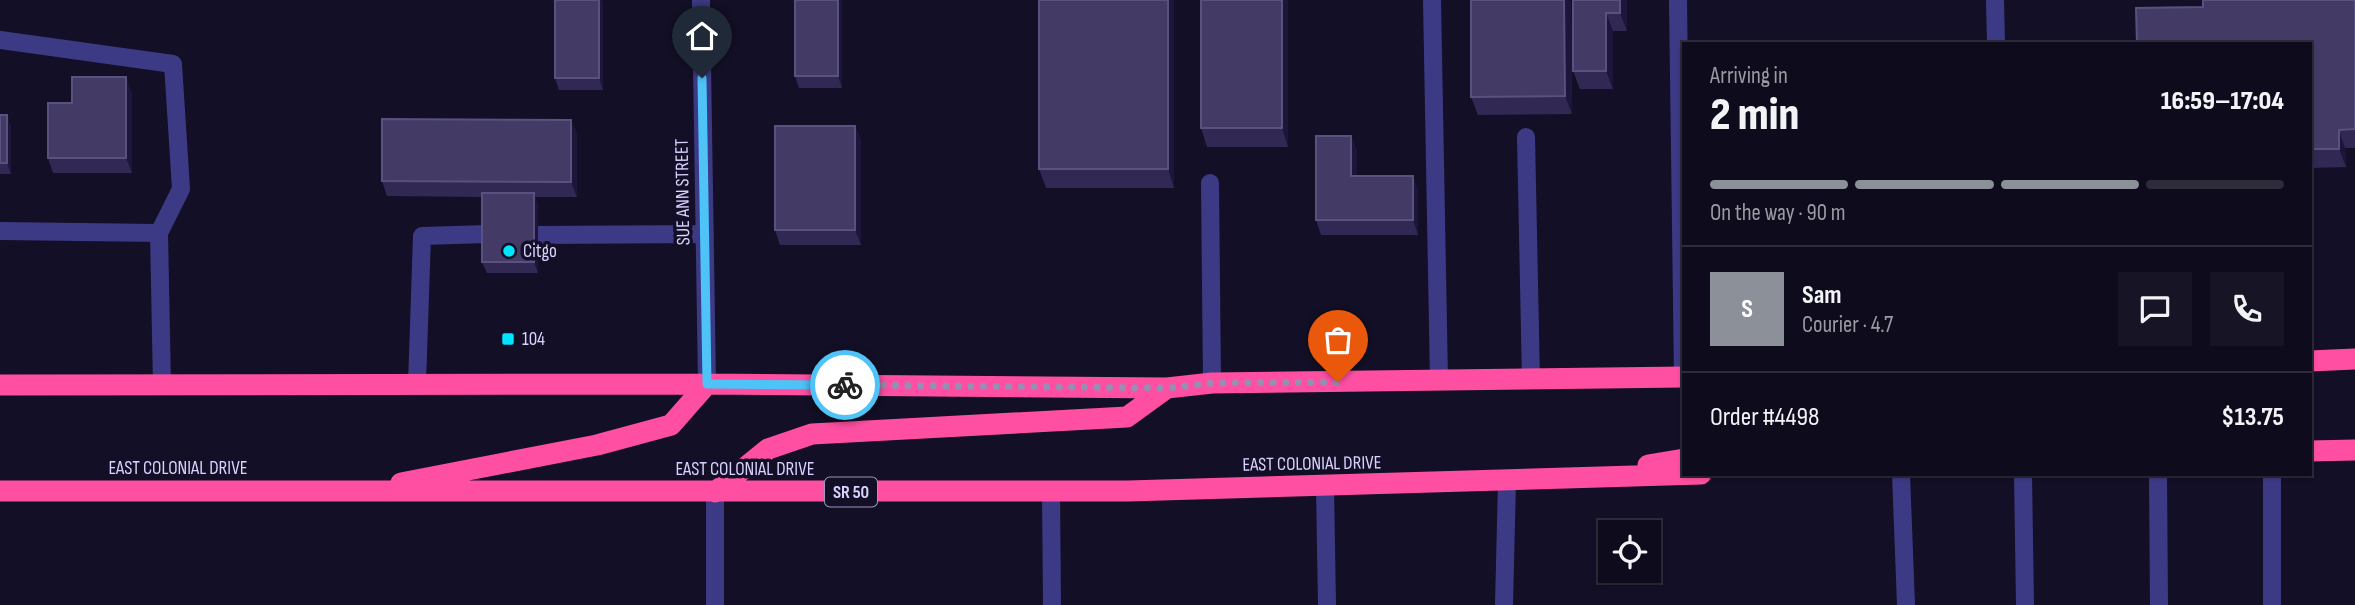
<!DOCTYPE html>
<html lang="en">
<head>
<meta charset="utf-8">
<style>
	:root { --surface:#0e0b1c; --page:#171425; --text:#f1f3f6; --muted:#9b9ba3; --line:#2e2b3b; --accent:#8c9099 }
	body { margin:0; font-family:"Sofia Sans Condensed",sans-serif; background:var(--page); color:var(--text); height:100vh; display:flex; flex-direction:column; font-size:26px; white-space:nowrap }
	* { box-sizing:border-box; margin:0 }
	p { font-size:23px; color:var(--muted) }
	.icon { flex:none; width:38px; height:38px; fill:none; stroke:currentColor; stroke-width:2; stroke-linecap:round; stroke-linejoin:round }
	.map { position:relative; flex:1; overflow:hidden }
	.drawer { position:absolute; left:1682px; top:42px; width:630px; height:434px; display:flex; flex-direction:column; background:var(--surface); border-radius:0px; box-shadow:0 2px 5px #0004,0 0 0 2px var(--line) }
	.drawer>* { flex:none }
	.controls { position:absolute; left:1598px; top:520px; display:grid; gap:14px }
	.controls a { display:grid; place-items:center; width:63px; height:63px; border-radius:0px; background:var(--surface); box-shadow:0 2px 5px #0004,0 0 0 2px var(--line); font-size:35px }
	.pin { position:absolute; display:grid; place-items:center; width:60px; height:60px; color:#fff; margin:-72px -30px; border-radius:50% 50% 50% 0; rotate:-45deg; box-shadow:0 0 7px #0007 }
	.pin .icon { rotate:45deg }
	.courier { position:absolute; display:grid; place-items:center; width:70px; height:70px; margin:-35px; border:5px solid #4fc3f7; border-radius:50%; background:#fff; color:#222; box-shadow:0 2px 9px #0007 }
	.headline em { font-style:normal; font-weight:800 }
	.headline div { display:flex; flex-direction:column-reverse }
	.headline { display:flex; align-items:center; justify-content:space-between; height:119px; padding:0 28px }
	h1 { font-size:46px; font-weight:800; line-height:52px }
	.bar { display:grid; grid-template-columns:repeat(4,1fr); gap:10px 7px; align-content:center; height:84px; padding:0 28px }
	.bar i { height:9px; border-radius:5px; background:var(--line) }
	.bar .active { background:var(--accent) }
	.bar p { grid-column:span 4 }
	.line { display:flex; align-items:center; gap:18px; padding:0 28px; border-top:2px solid var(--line) }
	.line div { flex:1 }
	.round { display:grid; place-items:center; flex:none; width:74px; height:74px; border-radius:0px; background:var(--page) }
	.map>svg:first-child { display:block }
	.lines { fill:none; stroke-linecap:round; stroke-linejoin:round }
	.minor { stroke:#3d3a85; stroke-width:18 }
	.highway { stroke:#ff4fa3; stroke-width:21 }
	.wall { fill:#312854 }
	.shaded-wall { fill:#1d163a }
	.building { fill:#433a66; stroke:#5a527e; stroke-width:2 }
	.done { stroke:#948fb3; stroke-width:7; stroke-dasharray:0 12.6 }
	.route { stroke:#4fc3f7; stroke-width:9 }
	.poi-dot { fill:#00e5ff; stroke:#130f26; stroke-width:2.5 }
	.labels { text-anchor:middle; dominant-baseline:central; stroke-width:7; stroke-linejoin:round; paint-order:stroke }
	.shield { fill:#130f26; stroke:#9e99be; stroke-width:2 }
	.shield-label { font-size:18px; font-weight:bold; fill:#d9d4ff }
	.street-label { font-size:19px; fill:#d9d4ff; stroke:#130f26 }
	.poi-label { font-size:19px; fill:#d9d4ff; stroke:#130f26; text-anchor:start }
</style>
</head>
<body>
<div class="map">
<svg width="2355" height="605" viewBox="0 0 2355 605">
	<rect width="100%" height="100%" fill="#130f26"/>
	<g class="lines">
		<path class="minor" d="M 701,0 L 707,384
			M 1432,0 L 1439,380
			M 1678,0 L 1683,377
			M 1995,0 L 1996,44
			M 0,40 L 173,64 L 181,189 L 159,233
			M 1526,137 L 1531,380
			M 1210,183 L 1212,383
			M 0,231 L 159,233 L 162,385
			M 538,235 L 705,234
			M 417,384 L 422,236 L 487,234
			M 1901,474 L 1906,605
			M 2023,474 L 2025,605
			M 2158,474 L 2159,605
			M 2272,474 L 2272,605
			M 1325,487 L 1327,605
			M 715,492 L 715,605
			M 1051,492 L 1052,605
			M 1504,605 L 1507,482"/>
		<path class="highway" d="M 2310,361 L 2355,359
			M 0,385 L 707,384 L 1167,388 L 1212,383 L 1684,377
			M 2310,451 L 2355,450
			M 1648,465 L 1684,459
			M 401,483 L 597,445 L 671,425 L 707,384
			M 0,491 L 1128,491 L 1701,474
			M 715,492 L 768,449 L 812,434 L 1127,417 L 1167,388"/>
	</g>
	<path class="wall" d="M 555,0 L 601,0 L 603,4 L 603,90 L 559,90 L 555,78 Z
		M 842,0 L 842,88 L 799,88 L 795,76 Z
		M 1174,0 L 1174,188 L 1046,188 L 1039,169 Z
		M 1288,0 L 1288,147 L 1207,147 L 1201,128 Z
		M 1471,0 L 1571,0 L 1572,114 L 1478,115 L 1471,97 Z
		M 1573,0 L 1627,0 L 1627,31 L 1613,31 L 1613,89 L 1580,89 L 1573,71 Z
		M 2355,0 L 2355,148 L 2345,148 L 2346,167 L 2310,168 L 2310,44 Z
		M 132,93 L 132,173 L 53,173 L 48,158 L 72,103 Z
		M 0,115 L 7,115 L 11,127 L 11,174 L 0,174 Z
		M 571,120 L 577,135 L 577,197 L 535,197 L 538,204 L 538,273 L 487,273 L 482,262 L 482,197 L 387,196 L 382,181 Z
		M 855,126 L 861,141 L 861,245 L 780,245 L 775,230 Z
		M 1351,136 L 1357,152 L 1357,176 L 1413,176 L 1418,192 L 1418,235 L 1321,235 L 1316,220 Z"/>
	<path class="shaded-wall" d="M 599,0 L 601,0 L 603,4 L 603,90 L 599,78 Z
		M 838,0 L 842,0 L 842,88 L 838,76 Z
		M 1168,0 L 1174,0 L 1174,188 L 1168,169 Z
		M 1282,0 L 1288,0 L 1288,147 L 1282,128 Z
		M 1564,0 L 1571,0 L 1572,114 L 1565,96 Z
		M 1620,0 L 1627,0 L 1627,31 L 1620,13 Z
		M 1606,13 L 1613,31 L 1613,89 L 1606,71 Z
		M 126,77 L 132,93 L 132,173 L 126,158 Z
		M 7,115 L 11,127 L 11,174 L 7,163 Z
		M 571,120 L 577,135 L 577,197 L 571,182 Z
		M 855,126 L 861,141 L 861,245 L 855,230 Z
		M 2339,130 L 2345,148 L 2346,167 L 2339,149 Z
		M 1351,136 L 1357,152 L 1357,192 L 1351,176 Z
		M 1413,176 L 1418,192 L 1418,235 L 1413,220 Z
		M 534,193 L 538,204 L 538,273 L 534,262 Z"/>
	<path class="building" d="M 555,0 L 599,0 L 599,78 L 555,78 Z
		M 795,0 L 838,0 L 838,76 L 795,76 Z
		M 1039,0 L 1168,0 L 1168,169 L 1039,169 Z
		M 1201,0 L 1282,0 L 1282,128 L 1201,128 Z
		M 1471,0 L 1564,0 L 1565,96 L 1471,97 Z
		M 1573,0 L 1620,0 L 1620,13 L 1606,13 L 1606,71 L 1573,71 Z
		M 2203,0 L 2355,0 L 2355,129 L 2339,130 L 2339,149 L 2310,149 L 2310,44 L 2137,44 L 2136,8 L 2203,7 Z
		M 72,77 L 126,77 L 126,158 L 48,158 L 48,103 L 72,103 Z
		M 0,115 L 7,115 L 7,163 L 0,163 Z
		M 382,119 L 571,120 L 571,182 L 382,181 Z
		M 775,126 L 855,126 L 855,230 L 775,230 Z
		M 1316,136 L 1351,136 L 1351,176 L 1413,176 L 1413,220 L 1316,220 Z
		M 482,193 L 534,193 L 534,262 L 482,262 Z"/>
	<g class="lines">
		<path class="done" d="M 845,385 L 1167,388 L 1212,383 L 1338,382"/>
		<path class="route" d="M 702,78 L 707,384 L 845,385"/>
	</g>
	<g class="poi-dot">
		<circle cx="509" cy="251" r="7"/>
		<rect x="501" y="332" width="14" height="14" rx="3.5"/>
	</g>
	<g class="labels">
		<rect class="shield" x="825" y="477.5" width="52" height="29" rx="5"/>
		<g class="shield-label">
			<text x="851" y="492">SR 50</text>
		</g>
		<g class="street-label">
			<text transform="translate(683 192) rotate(-91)">SUE ANN STREET</text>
			<text transform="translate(1312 464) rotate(-1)">EAST COLONIAL DRIVE</text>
			<text x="178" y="468">EAST COLONIAL DRIVE</text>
			<text x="745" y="469">EAST COLONIAL DRIVE</text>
		</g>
		<g class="poi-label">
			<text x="523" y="251">Citgo</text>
			<text x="522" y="339">104</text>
		</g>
	</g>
</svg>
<div class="controls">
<a><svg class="icon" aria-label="locate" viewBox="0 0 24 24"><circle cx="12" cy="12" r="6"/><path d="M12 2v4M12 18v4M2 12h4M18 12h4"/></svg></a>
</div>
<div class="pin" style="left:1338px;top:382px;background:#ea580c"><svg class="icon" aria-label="bag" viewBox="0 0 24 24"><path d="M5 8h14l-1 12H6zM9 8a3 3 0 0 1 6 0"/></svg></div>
<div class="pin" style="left:702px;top:78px;background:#1f2937"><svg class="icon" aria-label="home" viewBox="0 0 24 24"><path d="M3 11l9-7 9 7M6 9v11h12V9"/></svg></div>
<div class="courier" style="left:845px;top:385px"><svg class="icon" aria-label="bike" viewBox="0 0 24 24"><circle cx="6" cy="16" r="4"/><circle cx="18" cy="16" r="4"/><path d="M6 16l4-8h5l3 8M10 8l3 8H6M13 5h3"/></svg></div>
<section class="drawer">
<div class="headline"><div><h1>2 min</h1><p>Arriving in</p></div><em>16:59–17:04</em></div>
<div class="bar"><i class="active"></i><i class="active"></i><i class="active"></i><i></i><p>On the way · 90 m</p></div>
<div class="line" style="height:126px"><b class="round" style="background:var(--accent);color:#fff">S</b><div><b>Sam</b><p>Courier · 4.7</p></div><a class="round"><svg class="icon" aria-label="chat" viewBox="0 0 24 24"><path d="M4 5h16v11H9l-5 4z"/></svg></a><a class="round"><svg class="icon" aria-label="phone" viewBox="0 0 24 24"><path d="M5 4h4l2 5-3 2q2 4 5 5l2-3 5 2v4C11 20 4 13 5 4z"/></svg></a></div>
<div class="line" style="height:91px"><div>Order #4498</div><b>$13.75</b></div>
</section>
</div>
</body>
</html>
